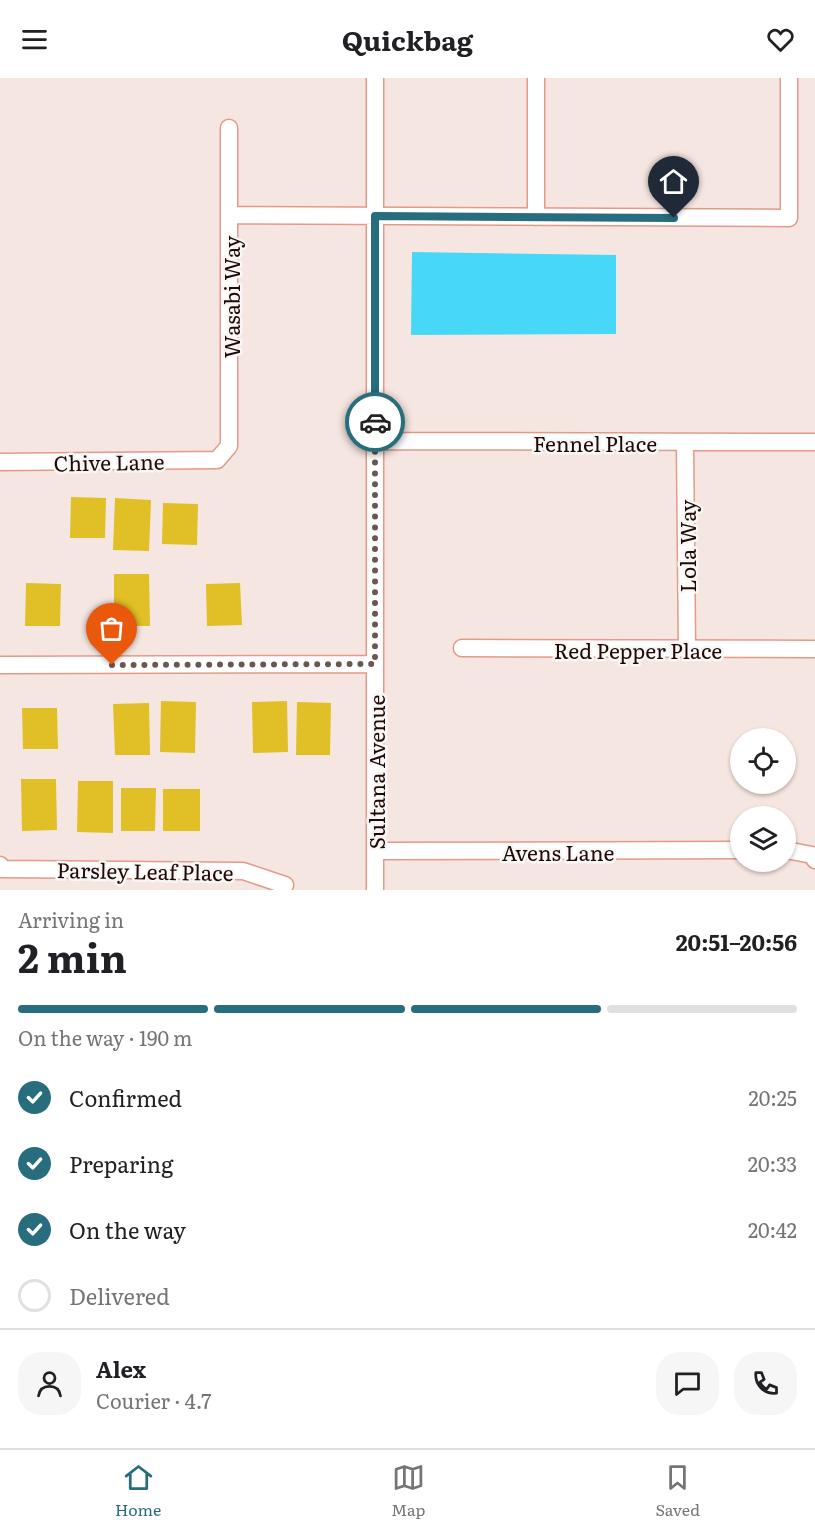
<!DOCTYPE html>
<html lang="en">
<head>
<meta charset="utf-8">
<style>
	:root { --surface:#fff; --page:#f6f6f6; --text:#202124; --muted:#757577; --line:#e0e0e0; --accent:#286d7d }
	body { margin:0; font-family:Literata,serif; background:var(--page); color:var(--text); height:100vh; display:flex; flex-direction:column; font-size:22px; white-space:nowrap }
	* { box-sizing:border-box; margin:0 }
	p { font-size:20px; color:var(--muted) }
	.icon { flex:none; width:33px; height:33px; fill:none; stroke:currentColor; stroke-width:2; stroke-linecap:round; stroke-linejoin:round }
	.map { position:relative; height:812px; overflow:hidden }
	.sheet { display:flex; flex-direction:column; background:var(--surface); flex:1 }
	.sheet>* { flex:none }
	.tools { position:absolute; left:730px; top:650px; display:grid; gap:12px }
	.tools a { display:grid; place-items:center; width:66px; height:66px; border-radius:50%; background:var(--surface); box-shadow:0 2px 4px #0004; font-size:30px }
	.pin { position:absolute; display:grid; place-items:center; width:51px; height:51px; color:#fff; margin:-62px -26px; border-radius:50% 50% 50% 0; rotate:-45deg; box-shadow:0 0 6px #0007 }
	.pin .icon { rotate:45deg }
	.courier { position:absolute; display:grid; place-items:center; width:60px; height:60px; margin:-30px; border:4px solid #286d7d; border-radius:50%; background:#fff; color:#222; box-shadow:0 2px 8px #0007 }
	.headline em { font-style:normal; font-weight:700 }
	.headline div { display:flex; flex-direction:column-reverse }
	.headline { display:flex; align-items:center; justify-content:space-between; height:102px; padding:0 18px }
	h1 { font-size:39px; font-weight:700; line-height:45px }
	.bar { display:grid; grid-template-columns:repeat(4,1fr); gap:9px 6px; align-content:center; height:72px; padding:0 18px }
	.bar i { height:8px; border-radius:4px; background:var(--line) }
	.bar .current { background:var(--accent) }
	.bar p { grid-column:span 4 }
	.line { display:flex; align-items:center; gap:15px; padding:0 18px; border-top:2px solid var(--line) }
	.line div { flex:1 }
	.round { display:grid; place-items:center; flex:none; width:63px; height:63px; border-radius:24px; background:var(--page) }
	ol { padding:0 18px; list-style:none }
	li { display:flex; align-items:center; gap:18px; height:66px }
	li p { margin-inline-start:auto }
	li .icon { padding:6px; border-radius:50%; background:var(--accent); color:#fff; stroke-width:4 }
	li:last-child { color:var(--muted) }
	li i { width:33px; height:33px; border:3px solid var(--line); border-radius:50% }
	header { display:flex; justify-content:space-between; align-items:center; height:78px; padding:0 18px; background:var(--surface); font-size:27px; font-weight:700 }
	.tab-bar { display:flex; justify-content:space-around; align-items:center; height:84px; border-top:2px solid var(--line); background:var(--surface); font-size:16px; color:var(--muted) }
	.tab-bar a { display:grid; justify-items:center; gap:3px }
	.tab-bar .current { color:var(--accent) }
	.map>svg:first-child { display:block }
	.water { fill:#48d8f7 }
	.building { fill:#e1bf26 }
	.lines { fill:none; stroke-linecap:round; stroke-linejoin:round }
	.minor-casing { stroke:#e49a87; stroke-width:19 }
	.minor { stroke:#fff; stroke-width:16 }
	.done { stroke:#6c5651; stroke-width:6; stroke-dasharray:0 10.8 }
	.route { stroke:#286d7d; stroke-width:8 }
	.labels { text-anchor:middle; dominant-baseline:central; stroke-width:5; stroke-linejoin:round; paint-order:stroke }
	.street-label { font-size:21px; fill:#220804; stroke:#f7f7f7 }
</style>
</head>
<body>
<header><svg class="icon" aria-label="menu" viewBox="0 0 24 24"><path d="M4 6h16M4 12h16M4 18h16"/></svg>Quickbag<svg class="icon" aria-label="heart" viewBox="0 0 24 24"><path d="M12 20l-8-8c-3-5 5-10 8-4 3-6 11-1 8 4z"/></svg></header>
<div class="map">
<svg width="815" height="812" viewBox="0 0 815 812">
	<rect width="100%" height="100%" fill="#f6e6e1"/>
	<path class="water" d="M 412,174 L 616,177 L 616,256 L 411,257 Z"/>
	<path class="building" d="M 71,419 L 106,420 L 105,460 L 70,460 Z
		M 115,420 L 151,422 L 149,473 L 113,472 Z
		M 163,425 L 198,426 L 197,467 L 162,466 Z
		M 114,496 L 149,496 L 150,548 L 114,548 Z
		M 26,505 L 61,506 L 60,548 L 25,548 Z
		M 240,505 L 242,547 L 207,548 L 206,506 Z
		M 161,623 L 196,624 L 195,675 L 160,674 Z
		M 287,623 L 288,674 L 253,675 L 252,624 Z
		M 297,624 L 331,625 L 330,677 L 296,677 Z
		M 149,625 L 150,677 L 115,677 L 113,626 Z
		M 22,630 L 57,630 L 58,671 L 23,671 Z
		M 21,701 L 56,701 L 57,752 L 22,753 Z
		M 78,703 L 113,703 L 113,755 L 77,754 Z
		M 121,710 L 156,710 L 155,753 L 121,753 Z
		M 163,711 L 200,711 L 200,753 L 163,753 Z"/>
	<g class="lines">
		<g class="minor-casing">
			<path id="minor" d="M 375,0 L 375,812
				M 230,137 L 789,140 L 789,0
				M 536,139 L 536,0
				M 375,363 L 815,364
				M 685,365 L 687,571
				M 0,384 L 217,382 L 229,368 L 229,50
				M 462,570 L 815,571
				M 0,587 L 375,586
				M 786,772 L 812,777 L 815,782
				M 376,773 L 741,772
				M 0,787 L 2,791 L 243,793 L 285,807"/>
		</g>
		<use href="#minor" class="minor"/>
	</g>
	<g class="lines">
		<path class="done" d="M 112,587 L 375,586 L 375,344"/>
		<path class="route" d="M 375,344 L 375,138 L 674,140"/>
	</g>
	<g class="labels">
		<g class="street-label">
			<text transform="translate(230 219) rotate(-90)">Wasabi Way</text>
			<text x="595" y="364">Fennel Place</text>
			<text transform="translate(109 383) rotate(-1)">Chive Lane</text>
			<text transform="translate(686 468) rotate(-90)">Lola Way</text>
			<text x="638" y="571">Red Pepper Place</text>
			<text transform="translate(375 694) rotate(-90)">Sultana Avenue</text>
			<text x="558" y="773">Avens Lane</text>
			<text transform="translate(145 792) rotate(1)">Parsley Leaf Place</text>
		</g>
	</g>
</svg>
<div class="tools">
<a><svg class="icon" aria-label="locate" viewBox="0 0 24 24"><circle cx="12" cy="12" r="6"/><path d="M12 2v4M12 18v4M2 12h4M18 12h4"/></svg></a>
<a><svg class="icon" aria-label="layers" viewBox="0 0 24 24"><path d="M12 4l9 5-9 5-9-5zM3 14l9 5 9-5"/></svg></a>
</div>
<div class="pin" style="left:112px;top:587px;background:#ea580c"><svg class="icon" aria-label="bag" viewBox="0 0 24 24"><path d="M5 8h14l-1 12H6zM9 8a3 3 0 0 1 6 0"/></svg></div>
<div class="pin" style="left:674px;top:140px;background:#1f2937"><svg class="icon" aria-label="home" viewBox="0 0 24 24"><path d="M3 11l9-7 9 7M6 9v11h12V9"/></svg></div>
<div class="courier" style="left:375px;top:344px"><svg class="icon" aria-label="car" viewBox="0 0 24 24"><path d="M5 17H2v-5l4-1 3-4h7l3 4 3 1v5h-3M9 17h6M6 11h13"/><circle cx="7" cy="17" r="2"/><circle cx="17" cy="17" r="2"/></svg></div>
</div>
<section class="sheet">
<div class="headline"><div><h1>2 min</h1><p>Arriving in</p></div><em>20:51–20:56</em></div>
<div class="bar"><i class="current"></i><i class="current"></i><i class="current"></i><i></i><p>On the way · 190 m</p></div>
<ol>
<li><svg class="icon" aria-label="check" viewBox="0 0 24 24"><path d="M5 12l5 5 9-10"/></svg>Confirmed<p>20:25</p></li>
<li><svg class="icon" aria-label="check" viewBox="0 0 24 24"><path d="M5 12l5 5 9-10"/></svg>Preparing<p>20:33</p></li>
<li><svg class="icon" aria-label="check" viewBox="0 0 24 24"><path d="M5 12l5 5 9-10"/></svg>On the way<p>20:42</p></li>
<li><i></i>Delivered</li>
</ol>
<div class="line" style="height:108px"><a class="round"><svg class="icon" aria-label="person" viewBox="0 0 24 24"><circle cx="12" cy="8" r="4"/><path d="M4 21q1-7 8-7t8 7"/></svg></a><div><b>Alex</b><p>Courier · 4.7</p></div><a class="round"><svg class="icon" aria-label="chat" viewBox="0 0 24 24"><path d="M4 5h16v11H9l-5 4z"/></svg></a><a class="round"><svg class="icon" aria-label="phone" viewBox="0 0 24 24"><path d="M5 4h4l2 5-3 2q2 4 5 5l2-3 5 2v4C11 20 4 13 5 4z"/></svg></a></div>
</section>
<nav class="tab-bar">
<a class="current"><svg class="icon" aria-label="home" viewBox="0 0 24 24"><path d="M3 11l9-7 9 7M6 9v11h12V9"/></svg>Home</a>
<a><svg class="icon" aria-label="map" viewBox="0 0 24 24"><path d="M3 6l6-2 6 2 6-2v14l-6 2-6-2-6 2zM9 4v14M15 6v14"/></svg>Map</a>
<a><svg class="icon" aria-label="saved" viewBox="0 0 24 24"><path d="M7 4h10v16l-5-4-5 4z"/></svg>Saved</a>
</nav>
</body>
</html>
